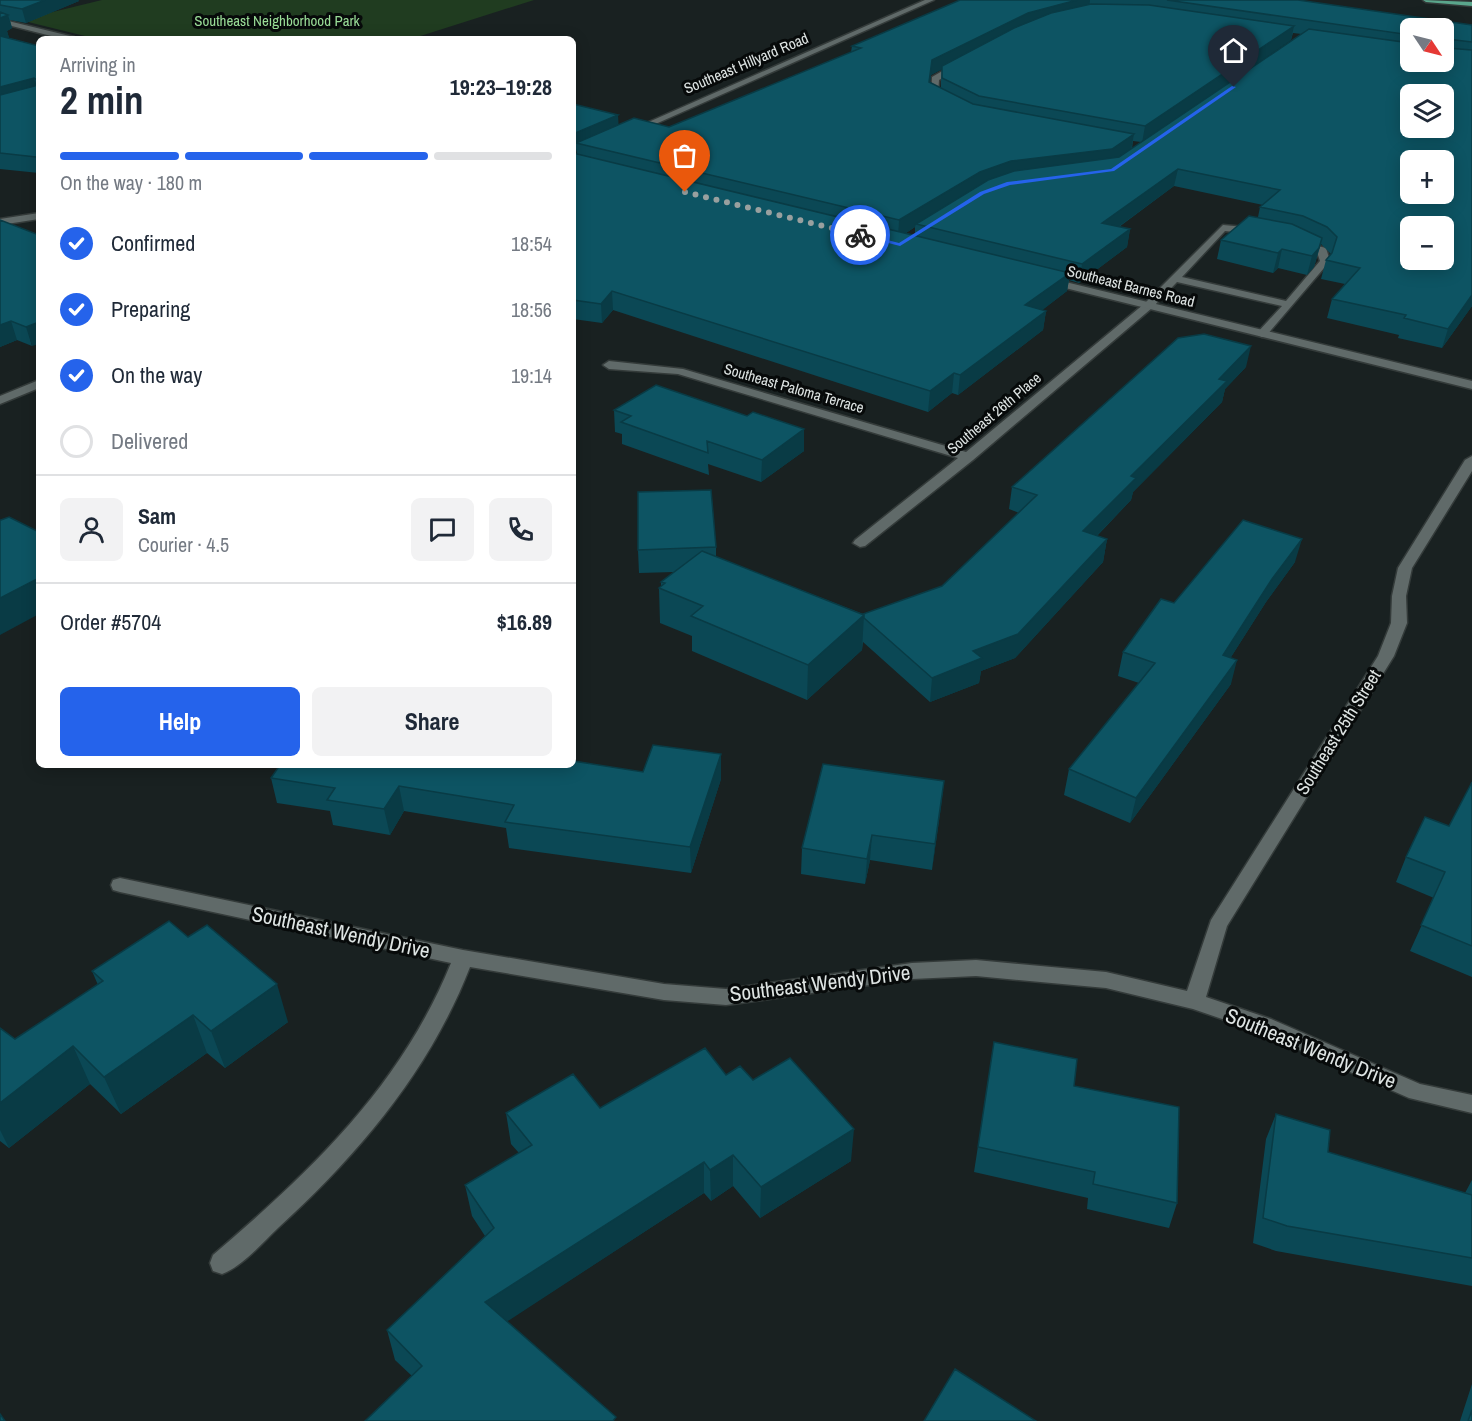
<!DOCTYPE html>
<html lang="en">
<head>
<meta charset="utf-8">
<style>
	:root { --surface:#fff; --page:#f2f2f3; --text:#1f2937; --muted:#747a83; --line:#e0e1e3; --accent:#2563eb }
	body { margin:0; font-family:"Archivo Narrow",sans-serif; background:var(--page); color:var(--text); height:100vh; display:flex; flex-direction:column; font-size:22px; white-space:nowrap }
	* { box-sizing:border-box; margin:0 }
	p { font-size:20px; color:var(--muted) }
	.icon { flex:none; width:33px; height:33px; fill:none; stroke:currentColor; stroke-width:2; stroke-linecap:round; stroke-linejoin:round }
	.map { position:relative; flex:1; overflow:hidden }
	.panel { position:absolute; left:36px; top:36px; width:540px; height:732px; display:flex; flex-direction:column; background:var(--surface); border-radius:9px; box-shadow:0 3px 15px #0003 }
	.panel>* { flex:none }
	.needle { width:39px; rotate:125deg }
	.buttons { position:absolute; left:1400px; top:18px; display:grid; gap:12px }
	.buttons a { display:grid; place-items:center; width:54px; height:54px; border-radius:9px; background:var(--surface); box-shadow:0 3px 15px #0003; font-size:30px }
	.pin { position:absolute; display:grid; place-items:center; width:51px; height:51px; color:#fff; margin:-62px -26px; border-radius:50% 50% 50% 0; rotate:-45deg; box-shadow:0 0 6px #0007 }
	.pin .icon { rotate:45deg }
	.courier { position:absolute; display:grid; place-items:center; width:60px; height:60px; margin:-30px; border:4px solid #2563eb; border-radius:50%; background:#fff; color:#222; box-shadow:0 2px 8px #0007 }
	.summary em { font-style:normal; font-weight:800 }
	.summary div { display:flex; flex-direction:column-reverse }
	.summary { display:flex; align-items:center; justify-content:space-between; height:102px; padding:0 24px }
	h1 { font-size:39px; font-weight:800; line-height:45px }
	.bar { display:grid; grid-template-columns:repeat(4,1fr); gap:9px 6px; align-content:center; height:72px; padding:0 24px }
	.bar i { height:8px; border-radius:4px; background:var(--line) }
	.bar .on { background:var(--accent) }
	.bar p { grid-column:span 4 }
	.line { display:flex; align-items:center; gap:15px; padding:0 24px; border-top:2px solid var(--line) }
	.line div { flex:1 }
	.round { display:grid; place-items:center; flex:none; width:63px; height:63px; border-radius:9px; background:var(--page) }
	ol { padding:0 24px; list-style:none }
	li { display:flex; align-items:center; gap:18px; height:66px }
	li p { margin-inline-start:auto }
	li .icon { padding:6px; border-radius:50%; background:var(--accent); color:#fff; stroke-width:4 }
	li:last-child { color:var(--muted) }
	li i { width:33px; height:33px; border:3px solid var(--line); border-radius:50% }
	.primary-button { display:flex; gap:12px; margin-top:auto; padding:12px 24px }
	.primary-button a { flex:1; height:69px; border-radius:9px; background:var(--accent); color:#fff; font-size:24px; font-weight:800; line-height:69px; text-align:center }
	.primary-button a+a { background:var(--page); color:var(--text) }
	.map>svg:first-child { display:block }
	.green { fill:#203c20 }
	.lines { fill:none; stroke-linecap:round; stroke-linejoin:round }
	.minor-casing { stroke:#343b3a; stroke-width:3 }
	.tertiary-casing { stroke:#343b3a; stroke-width:3 }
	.trunk-casing { stroke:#343b3a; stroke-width:3 }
	.minor { fill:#606a69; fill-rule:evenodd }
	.tertiary { fill:#606a69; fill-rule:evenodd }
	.trunk { fill:#5aa68c; fill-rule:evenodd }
	.wall { fill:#0b4855; fill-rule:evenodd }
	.shaded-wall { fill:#093b45 }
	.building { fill:#0d5463; stroke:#093b45; stroke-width:1.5; fill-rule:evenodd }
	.route { fill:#2563eb }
	.done { stroke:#99a09f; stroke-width:6; stroke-dasharray:0 10.8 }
	.labels { text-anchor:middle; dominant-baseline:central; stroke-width:6; stroke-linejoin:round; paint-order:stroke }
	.far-park-label { font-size:15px; fill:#99dc97; stroke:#070a0a }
	.far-street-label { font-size:15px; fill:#dee4e3; stroke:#070a0a }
	.street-label { font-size:18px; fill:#dee4e3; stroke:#070a0a }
	.near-street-label { font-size:21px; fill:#dee4e3; stroke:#070a0a }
</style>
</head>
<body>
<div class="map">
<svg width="1472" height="1421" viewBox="0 0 1472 1421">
	<rect width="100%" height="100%" fill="#192121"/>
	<path class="green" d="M 102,0 L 534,0 L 411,39 L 97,39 L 20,20 Z"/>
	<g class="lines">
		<g class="minor-casing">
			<path id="minor" d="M 0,19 L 74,37 L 75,39 L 63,39 L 0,23 Z
				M 958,62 L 965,64 L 939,80 L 938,95 L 946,99 L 946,103 L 931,98 L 932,77 Z
				M 39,213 L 39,219 L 0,225 L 0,219 Z
				M 1223,225 L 1256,228 L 1261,231 L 1256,234 L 1225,231 L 1182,277 L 1286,301 L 1320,261 L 1317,252 L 1294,244 L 1294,240 L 1326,248 L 1330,261 L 1266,336 L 1262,337 L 1256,334 L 1282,306 L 1177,282 L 1152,308 L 973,460 L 865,546 L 860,547 L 853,543 L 855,540 L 958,458 L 678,374 L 609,369 L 603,365 L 609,361 L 683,369 L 966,452 L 1144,304 Z
				M 39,380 L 39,388 L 0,404 L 0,396 Z
				M 1472,456 L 1472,471 L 1412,568 L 1406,596 L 1407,623 L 1394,656 L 1227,926 L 1206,997 L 1271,1019 L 1420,1084 L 1472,1095 L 1472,1113 L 1409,1098 L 1257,1031 L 1193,1009 L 1106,988 L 976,976 L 912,979 L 726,1005 L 664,1000 L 470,967 C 430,1070 359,1154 278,1228 C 262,1243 243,1266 222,1274 L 213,1271 L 210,1263 L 213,1255 C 312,1170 401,1086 451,963 L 120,892 L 113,890 L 111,885 L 113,880 L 120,878 L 463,950 L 664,984 L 726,989 L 912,963 L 976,960 L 1106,972 L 1187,991 L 1211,920 L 1378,656 L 1391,623 L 1392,596 L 1398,568 L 1465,460 Z"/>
		</g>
		<g class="tertiary-casing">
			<path id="tertiary" d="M 925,0 L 934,0 L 633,134 L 626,132 Z
				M 1049,278 L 1472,381 L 1472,389 L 1045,283 L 1045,279 Z"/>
		</g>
		<g class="trunk-casing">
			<path id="trunk" d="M 1423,0 L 1472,2 L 1472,6 L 1426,2 Z"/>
		</g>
		<use href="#minor" class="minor"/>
		<use href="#tertiary" class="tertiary"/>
		<use href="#trunk" class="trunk"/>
	</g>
	<path class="wall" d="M 0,0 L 78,0 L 79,1 L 26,23 L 10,20 L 12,28 L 7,31 L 9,38 L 39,46 L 39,173 L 0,169 Z
		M 960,0 L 1298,0 L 1472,25 L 1472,306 L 1442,348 L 1398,338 L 1399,335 L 1327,318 L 1332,299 L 1345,284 L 1321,279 L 1326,260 L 1331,254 L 1321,244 L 1314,267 L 1307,275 L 1278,268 L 1273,273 L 1217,259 L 1221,240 L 1258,217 L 1260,207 L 1263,205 L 1174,186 L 1119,227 L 1130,229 L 1127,247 L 1079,283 L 1069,280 L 1067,291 L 1042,310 L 1046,311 L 1043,330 L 958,395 L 952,393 L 928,412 L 613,310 L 602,323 L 573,319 L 573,153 L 577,154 L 576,149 L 573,151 L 573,104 L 619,125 L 669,127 L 851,52 L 852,46 ZM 1410,28 L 1443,62 L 1410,62 ZM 1293,33 L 1302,34 L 1234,79 L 1291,40 ZM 942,69 L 941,81 L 941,88 L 930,82 L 931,75 ZM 1133,141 L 1141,142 L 1132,149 ZM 915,227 L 915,235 L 906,233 Z
		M 0,220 L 32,346 L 17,340 L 0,347 Z
		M 1246,367 L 1225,389 L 1222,402 L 1133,492 L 1131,500 L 1097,536 L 1107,539 L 1103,562 L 1015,658 L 981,671 L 979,683 L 930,702 L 863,642 L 862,650 L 807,700 L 692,651 L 692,636 L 660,623 L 659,588 L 661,586 L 661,582 L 674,572 L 639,573 L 638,550 L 716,547 L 716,557 L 863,614 L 942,586 L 1019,513 L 1009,509 L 1012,487 Z
		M 614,410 L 747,416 L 804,429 L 804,451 L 761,482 L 708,464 L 709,475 L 622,444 L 622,434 L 615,432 Z
		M 1295,562 L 1266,602 L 1231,657 L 1231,684 L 1130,823 L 1064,795 L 1069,769 L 1139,683 L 1118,676 L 1123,652 L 1174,603 Z
		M 721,754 L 721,779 L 691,873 L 509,848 L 506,828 L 404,811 L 390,835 L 333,825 L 330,811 L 277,803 L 271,778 L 643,772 Z
		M 944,781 L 932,870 L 870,860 L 865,884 L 801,874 L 802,848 Z
		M 1472,782 L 1472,977 L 1410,951 L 1434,898 L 1396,882 L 1406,857 L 1449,826 Z
		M 92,971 L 288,1022 L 225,1068 L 207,1053 L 121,1114 L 90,1084 L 9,1148 L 0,1141 L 0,1028 L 15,1039 L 98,985 Z
		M 994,1042 L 1074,1086 L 1177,1203 L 1169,1228 L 1087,1209 L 1088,1198 L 974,1172 Z
		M 726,1075 L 753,1080 L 851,1161 L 760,1218 L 733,1186 L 711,1201 L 704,1193 L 507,1321 L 412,1376 L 395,1360 L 387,1330 L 485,1236 L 472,1216 L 465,1185 L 519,1153 L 511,1144 L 506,1113 L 600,1108 Z
		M 1276,1114 L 1328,1152 L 1465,1193 L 1472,1180 L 1472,1286 L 1276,1251 L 1253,1243 L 1266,1139 Z
		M 1472,1384 L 1472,1421 L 1460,1421 Z"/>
	<path class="shaded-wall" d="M 45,0 L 78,0 L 79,1 L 26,23 L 22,9 Z
		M 1077,0 L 1090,0 L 1089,10 L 1026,26 L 931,75 L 928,97 L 932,60 L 1028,13 Z
		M 8,15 L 12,28 L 7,31 L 10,41 L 0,44 L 0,18 Z
		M 1294,26 L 1291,40 L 1142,143 L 1145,126 Z
		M 34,78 L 38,93 L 0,103 L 0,87 Z
		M 618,115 L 619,131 L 576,143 L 576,149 L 573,151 L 573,134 Z
		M 1134,134 L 1131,150 L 1109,166 L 916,224 L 915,227 L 898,238 L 899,220 L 980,172 L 1011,161 Z
		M 39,156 L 39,167 L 36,157 Z
		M 1178,169 L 1174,186 L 1099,241 L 1102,223 Z
		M 1130,229 L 1127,247 L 1079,283 L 1082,264 Z
		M 1322,238 L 1314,267 L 1307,275 L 1312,256 Z
		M 1282,249 L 1278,268 L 1273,273 L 1278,253 Z
		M 1070,273 L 1067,291 L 1023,325 L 1025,305 Z
		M 612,291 L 613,310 L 602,323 L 601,304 Z
		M 1472,295 L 1472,306 L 1442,348 L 1448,329 Z
		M 1046,311 L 1043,330 L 958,395 L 960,375 Z
		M 11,321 L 17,340 L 0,347 L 0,325 Z
		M 39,322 L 39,344 L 32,346 L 26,327 Z
		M 1251,346 L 1246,367 L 1225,389 L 1222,402 L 1133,492 L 1131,500 L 1079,554 L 1083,531 L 1131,476 L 1219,379 Z
		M 954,373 L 952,393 L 928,412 L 930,391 Z
		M 804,429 L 804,451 L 761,482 L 762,460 Z
		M 1107,539 L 1103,562 L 1015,658 L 981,671 L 979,683 L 930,702 L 932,678 L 973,651 Z
		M 1302,539 L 1295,562 L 1266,602 L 1217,679 L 1223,655 L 1272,579 Z
		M 39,578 L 39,614 L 0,635 L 0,598 Z
		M 864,615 L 862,650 L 807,700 L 808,665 Z
		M 1237,660 L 1231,684 L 1130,823 L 1136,798 Z
		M 721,754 L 721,779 L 691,873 L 690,847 Z
		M 944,781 L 941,807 L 932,870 L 935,844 Z
		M 399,786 L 404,811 L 390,835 L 384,809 Z
		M 872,835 L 870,860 L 865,884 L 867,859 Z
		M 277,984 L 288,1022 L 225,1068 L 211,1031 Z
		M 193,1015 L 207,1053 L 121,1114 L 104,1077 Z
		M 73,1046 L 90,1084 L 9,1148 L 0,1130 L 0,1103 Z
		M 854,1129 L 851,1161 L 760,1218 L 761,1187 Z
		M 733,1155 L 733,1186 L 711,1201 L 710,1170 Z
		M 704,1162 L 704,1193 L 491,1332 L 485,1302 Z"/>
	<path class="building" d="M 0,0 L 45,0 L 22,9 L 0,5 Z
		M 960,0 L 1077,0 L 1028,13 L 932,60 L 929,82 L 973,104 L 1134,134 L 1112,149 L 1011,161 L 980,172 L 899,220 L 576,143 L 634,118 L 669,127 L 861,48 L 852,46 Z
		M 1167,0 L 1298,0 L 1472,25 L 1472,42 L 1447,39 L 1445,42 L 1447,48 L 1472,50 L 1472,295 L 1448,329 L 1404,318 L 1406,315 L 1332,299 L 1360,268 L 1326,260 L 1332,253 L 1337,237 L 1327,227 L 1303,216 L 1260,207 L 1280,190 L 1178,169 L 1102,223 L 1130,229 L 1082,264 L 916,224 L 988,180 L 1014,171 L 1119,157 L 1309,29 L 1410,43 L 1410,62 L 1443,62 L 1443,28 L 1410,28 L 1410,35 ZM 1410,94 L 1443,94 L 1443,128 L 1410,128 ZM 1410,160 L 1443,160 L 1443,194 L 1410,194 ZM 1410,226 L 1443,226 L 1443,260 L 1410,260 Z
		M 1091,4 L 1149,5 L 1294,26 L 1145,126 L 979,96 L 942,78 L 942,66 L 1014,28 L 1051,13 Z
		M 0,12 L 8,15 L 0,18 Z
		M 0,36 L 39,46 L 39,156 L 36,157 L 0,153 L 0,95 L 35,86 L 37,80 L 34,78 L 0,87 Z
		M 573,104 L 618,115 L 573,134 Z
		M 573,153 L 1070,273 L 1025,305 L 1046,311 L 960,375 L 954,373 L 930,391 L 612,291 L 601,304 L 573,300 Z
		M 1249,216 L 1292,224 L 1322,238 L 1319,248 L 1312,256 L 1282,249 L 1278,253 L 1221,240 Z
		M 0,220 L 39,235 L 39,322 L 26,327 L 11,321 L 0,325 Z
		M 1204,334 L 1251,346 L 1219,379 L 1227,381 L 1131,476 L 1136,478 L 1083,531 L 1107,539 L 1018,634 L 973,651 L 982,658 L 932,678 L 864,618 L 864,615 L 863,614 L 942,586 L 1037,495 L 1012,487 L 1178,338 Z
		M 656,385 L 747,416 L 753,412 L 804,429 L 762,460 L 707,441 L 708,453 L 621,422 L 631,416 L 614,410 Z
		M 711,490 L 716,547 L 638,550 L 638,492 Z
		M 9,517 L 39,532 L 39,578 L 0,598 L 0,520 L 1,520 Z
		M 1243,520 L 1302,539 L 1272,579 L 1223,655 L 1237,660 L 1136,798 L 1069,769 L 1155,663 L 1123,652 L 1161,599 L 1174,603 Z
		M 702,551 L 864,615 L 808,665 L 691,616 L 703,606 L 659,588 L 665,583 L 661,582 Z
		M 653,745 L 721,754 L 690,847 L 505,822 L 514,805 L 399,786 L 384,809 L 327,800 L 335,788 L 271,778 L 280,765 L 573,765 L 573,761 L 643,772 Z
		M 823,764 L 944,781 L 935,844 L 872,835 L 867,859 L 802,848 Z
		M 1472,782 L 1472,946 L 1421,925 L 1445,872 L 1406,857 L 1425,817 L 1449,826 Z
		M 169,921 L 188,937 L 207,925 L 277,984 L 211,1031 L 193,1015 L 104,1077 L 73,1046 L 0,1103 L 0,1028 L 15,1039 L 103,981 L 92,971 Z
		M 994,1042 L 1077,1059 L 1074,1086 L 1179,1107 L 1177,1203 L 1093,1184 L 1095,1172 L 978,1147 Z
		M 705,1048 L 726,1075 L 740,1066 L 753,1080 L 790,1058 L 854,1129 L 761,1187 L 733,1155 L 710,1170 L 704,1162 L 485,1302 L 616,1417 L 613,1421 L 365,1421 L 422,1366 L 387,1330 L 494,1228 L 465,1185 L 532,1145 L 506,1113 L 573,1074 L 600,1108 Z
		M 1276,1114 L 1330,1130 L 1328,1152 L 1472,1195 L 1472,1258 L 1287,1226 L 1263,1218 Z
		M 955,1369 L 1036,1421 L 924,1421 Z
		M 1472,1410 L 1472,1421 L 1468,1421 Z
		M 0,1414 L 5,1421 L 0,1421 Z"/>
	<path class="route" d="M 1232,86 L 1236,87 L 1114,171 L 1010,185 L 984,194 L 900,246 L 857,235 L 860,233 L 899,243 L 980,192 L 1007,182 L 1111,169 Z"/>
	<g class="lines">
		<path class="done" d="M 685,192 L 860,235"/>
	</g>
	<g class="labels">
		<g class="far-park-label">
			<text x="277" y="20">Southeast Neighborhood Park</text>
		</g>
		<g class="far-street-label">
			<text transform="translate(746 63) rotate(-23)">Southeast Hillyard Road</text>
			<text transform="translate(1131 286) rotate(14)">Southeast Barnes Road</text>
			<text transform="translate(794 388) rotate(16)">Southeast Paloma Terrace</text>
			<text transform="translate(994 413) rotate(-40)">Southeast 26th Place</text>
		</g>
		<g class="street-label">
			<text transform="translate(1338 732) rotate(-58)">Southeast 25th Street</text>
		</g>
		<g class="near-street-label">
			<text transform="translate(341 932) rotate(12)">Southeast Wendy Drive</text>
			<text transform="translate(820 983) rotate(-7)">Southeast Wendy Drive</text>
			<text transform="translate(1311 1048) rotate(22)">Southeast Wendy Drive</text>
		</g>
	</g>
</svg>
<div class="buttons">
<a><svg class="needle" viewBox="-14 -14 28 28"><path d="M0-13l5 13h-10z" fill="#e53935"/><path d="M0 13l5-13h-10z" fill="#747a83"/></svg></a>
<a><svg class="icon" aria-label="layers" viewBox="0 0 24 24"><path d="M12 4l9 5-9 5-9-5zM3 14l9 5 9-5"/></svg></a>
<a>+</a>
<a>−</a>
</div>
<div class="pin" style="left:685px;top:192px;background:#ea580c"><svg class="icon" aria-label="bag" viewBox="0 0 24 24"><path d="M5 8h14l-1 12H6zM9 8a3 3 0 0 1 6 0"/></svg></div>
<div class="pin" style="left:1234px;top:87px;background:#1f2937"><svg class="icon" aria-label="home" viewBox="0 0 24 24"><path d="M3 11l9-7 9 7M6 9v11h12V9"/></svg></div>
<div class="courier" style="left:860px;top:235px"><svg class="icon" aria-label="bike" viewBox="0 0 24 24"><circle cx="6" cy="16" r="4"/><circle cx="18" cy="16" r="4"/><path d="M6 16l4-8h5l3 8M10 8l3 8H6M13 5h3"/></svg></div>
<section class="panel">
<div class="summary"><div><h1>2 min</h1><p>Arriving in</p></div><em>19:23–19:28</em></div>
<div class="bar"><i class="on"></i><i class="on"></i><i class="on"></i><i></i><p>On the way · 180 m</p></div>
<ol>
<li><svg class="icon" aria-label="check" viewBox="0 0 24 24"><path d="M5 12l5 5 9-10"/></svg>Confirmed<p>18:54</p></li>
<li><svg class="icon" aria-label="check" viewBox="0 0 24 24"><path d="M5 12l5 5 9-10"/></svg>Preparing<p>18:56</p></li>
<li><svg class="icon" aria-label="check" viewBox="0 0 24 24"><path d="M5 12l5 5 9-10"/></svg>On the way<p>19:14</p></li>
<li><i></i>Delivered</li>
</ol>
<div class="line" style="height:108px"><a class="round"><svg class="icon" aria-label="person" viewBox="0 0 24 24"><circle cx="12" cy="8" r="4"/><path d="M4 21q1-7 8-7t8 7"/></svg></a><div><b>Sam</b><p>Courier · 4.5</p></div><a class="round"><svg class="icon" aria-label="chat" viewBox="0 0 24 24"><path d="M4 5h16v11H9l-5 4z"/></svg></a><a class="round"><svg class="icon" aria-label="phone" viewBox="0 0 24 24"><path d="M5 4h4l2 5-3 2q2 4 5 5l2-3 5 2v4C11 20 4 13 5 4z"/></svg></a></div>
<div class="line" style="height:78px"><div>Order #5704</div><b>$16.89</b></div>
<div class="primary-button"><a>Help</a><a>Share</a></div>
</section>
</div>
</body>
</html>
